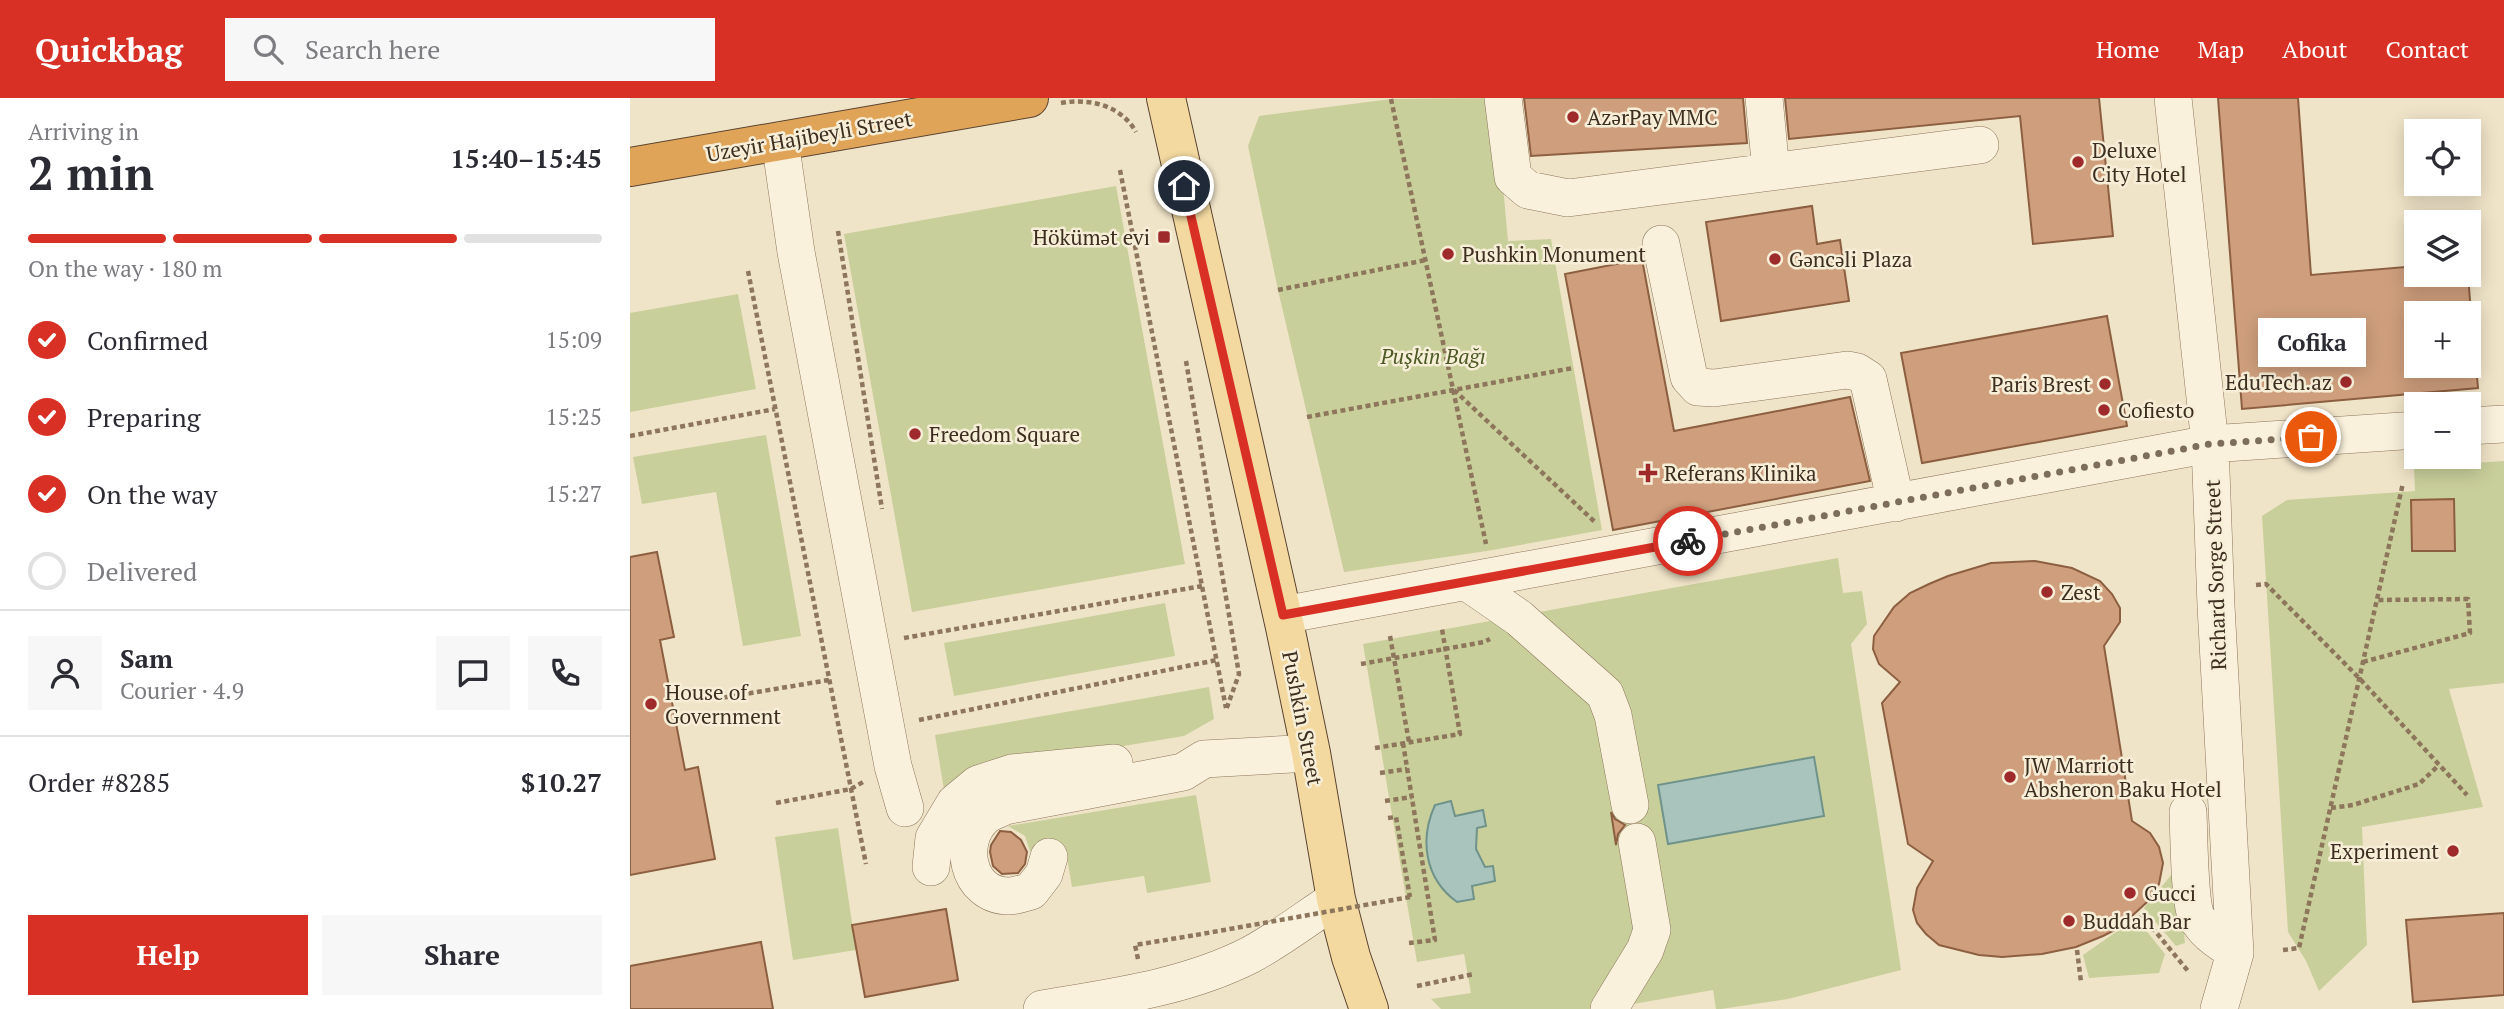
<!DOCTYPE html>
<html lang="en">
<head>
<meta charset="utf-8">
<style>
	:root { --surface:#fff; --page:#f7f7f7; --text:#2b2b33; --muted:#7c7c81; --line:#e1e1e2; --accent:#d93025 }
	body { margin:0; font-family:"PT Serif",serif; background:var(--page); color:var(--text); height:100vh; display:flex; flex-direction:column; font-size:26px; white-space:nowrap }
	* { box-sizing:border-box; margin:0 }
	p { font-size:23px; color:var(--muted) }
	.icon { flex:none; width:38px; height:38px; fill:none; stroke:currentColor; stroke-width:2; stroke-linecap:round; stroke-linejoin:round }
	.map { position:relative; flex:1; overflow:hidden }
	.side { display:flex; flex-direction:column; background:var(--surface); width:630px }
	.side>* { flex:none }
	.buttons { position:absolute; left:1774px; top:21px; display:grid; gap:14px }
	.buttons a { display:grid; place-items:center; width:77px; height:77px; border-radius:0px; background:var(--surface); box-shadow:0 4px 18px #0003; font-size:35px }
	.pin { position:absolute; display:grid; place-items:center; width:60px; height:60px; color:#fff; margin:-30px; border:4px solid #fff; border-radius:50%; box-shadow:0 2px 7px #0007 }
	.courier { position:absolute; display:grid; place-items:center; width:70px; height:70px; margin:-35px; border:5px solid #d93025; border-radius:50%; background:#fff; color:#222; box-shadow:0 2px 9px #0007 }
	.bubble { position:absolute; height:49px; border-radius:0px; background:var(--surface); box-shadow:0 4px 18px #0003; font-size:23px; font-weight:800; line-height:49px; text-align:center }
	.overview em { font-style:normal; font-weight:800 }
	.overview div { display:flex; flex-direction:column-reverse }
	.overview { display:flex; align-items:center; justify-content:space-between; height:119px; padding:0 28px }
	h1 { font-size:46px; font-weight:800; line-height:52px }
	.bar { display:grid; grid-template-columns:repeat(4,1fr); gap:10px 7px; align-content:center; height:84px; padding:0 28px }
	.bar i { height:9px; border-radius:5px; background:var(--line) }
	.bar .active { background:var(--accent) }
	.bar p { grid-column:span 4 }
	.line { display:flex; align-items:center; gap:18px; padding:0 28px; border-top:2px solid var(--line) }
	.line div { flex:1 }
	.round { display:grid; place-items:center; flex:none; width:74px; height:74px; border-radius:0px; background:var(--page) }
	ol { padding:0 28px; list-style:none }
	li { display:flex; align-items:center; gap:21px; height:77px }
	li p { margin-inline-start:auto }
	li .icon { padding:7px; border-radius:50%; background:var(--accent); color:#fff; stroke-width:4 }
	li:last-child { color:var(--muted) }
	li i { width:38px; height:38px; border:4px solid var(--line); border-radius:50% }
	.action { display:flex; gap:14px; margin-top:auto; padding:14px 28px }
	.action a { flex:1; height:80px; border-radius:0px; background:var(--accent); color:#fff; font-size:28px; font-weight:800; line-height:80px; text-align:center }
	.action a+a { background:var(--page); color:var(--text) }
	header { display:flex; align-items:center; gap:42px; box-sizing:border-box; height:98px; padding:0 35px; background:var(--accent); color:#fff }
	header strong { font-size:33px }
	nav { display:flex; gap:38px; margin-inline-start:auto; font-size:24px }
	.search { width:490px; height:63px; background:var(--page); display:flex; align-items:center; gap:18px; box-sizing:border-box; padding:0 24px; border-radius:0px; color:var(--muted); font-size:26px }
	main { display:flex; flex:1; min-height:0 }
	.map>svg:first-child { display:block }
	.green { fill:#c9cf9b }
	.water { fill:#a9c4bc; stroke:#6f938a; stroke-width:2 }
	.building { fill:#cf9f7d; stroke:#8d5f41; stroke-width:2 }
	.lines { fill:none; stroke-linecap:round; stroke-linejoin:round }
	.minor-casing { stroke:#8d765c; stroke-width:38 }
	.major-casing { stroke:#5b4430; stroke-width:40 }
	.highway-casing { stroke:#5b4430; stroke-width:40 }
	.path { stroke:#8d765c; stroke-width:4.5; stroke-dasharray:5 3.5; stroke-linecap:butt }
	.minor { stroke:#faf1dc; stroke-width:37 }
	.major { stroke:#f3d9a0; stroke-width:38 }
	.highway { stroke:#e0a458; stroke-width:38 }
	.path-bridge { stroke:#8d765c; stroke-width:4.5; stroke-dasharray:5 3.5; stroke-linecap:butt }
	.done { stroke:#7c6e5b; stroke-width:7; stroke-dasharray:0 12.6 }
	.route { stroke:#d93025; stroke-width:9 }
	.poi-dot { fill:#9e2a2b; stroke:#f7eed8; stroke-width:2.5 }
	.labels { text-anchor:middle; dominant-baseline:central; stroke-width:5; stroke-linejoin:round; paint-order:stroke }
	.poi-label { font-size:21px; fill:#3d2e20; stroke:#f7eed8; text-anchor:start }
	.street-label { font-size:21px; fill:#3d2e20; stroke:#f7eed8 }
	.park-label { font-size:21px; font-style:italic; fill:#4d5a26; stroke:#f7eed8 }
</style>
</head>
<body>
<header>
<strong>Quickbag</strong>
<div class="search"><svg class="icon" aria-label="search" viewBox="0 0 24 24"><circle cx="10" cy="10" r="6"/><path d="M15 15l6 6"/></svg>Search here</div>
<nav><a>Home</a><a>Map</a><a>About</a><a>Contact</a></nav>
</header>
<main>
<section class="side">
<div class="overview"><div><h1>2 min</h1><p>Arriving in</p></div><em>15:40–15:45</em></div>
<div class="bar"><i class="active"></i><i class="active"></i><i class="active"></i><i></i><p>On the way · 180 m</p></div>
<ol>
<li><svg class="icon" aria-label="check" viewBox="0 0 24 24"><path d="M5 12l5 5 9-10"/></svg>Confirmed<p>15:09</p></li>
<li><svg class="icon" aria-label="check" viewBox="0 0 24 24"><path d="M5 12l5 5 9-10"/></svg>Preparing<p>15:25</p></li>
<li><svg class="icon" aria-label="check" viewBox="0 0 24 24"><path d="M5 12l5 5 9-10"/></svg>On the way<p>15:27</p></li>
<li><i></i>Delivered</li>
</ol>
<div class="line" style="height:126px"><a class="round"><svg class="icon" aria-label="person" viewBox="0 0 24 24"><circle cx="12" cy="8" r="4"/><path d="M4 21q1-7 8-7t8 7"/></svg></a><div><b>Sam</b><p>Courier · 4.9</p></div><a class="round"><svg class="icon" aria-label="chat" viewBox="0 0 24 24"><path d="M4 5h16v11H9l-5 4z"/></svg></a><a class="round"><svg class="icon" aria-label="phone" viewBox="0 0 24 24"><path d="M5 4h4l2 5-3 2q2 4 5 5l2-3 5 2v4C11 20 4 13 5 4z"/></svg></a></div>
<div class="line" style="height:91px"><div>Order #8285</div><b>$10.27</b></div>
<div class="action"><a>Help</a><a>Share</a></div>
</section>
<div class="map">
<svg width="1874" height="911" viewBox="0 0 1874 911">
	<rect width="100%" height="100%" fill="#f0e4c8"/>
	<path class="green" d="M 865,0 L 878,143 L 921,141 L 972,432 L 857,453 L 714,474 L 648,192 L 618,48 L 629,18 L 761,1 Z
		M 486,88 L 555,466 L 282,514 L 214,136 Z
		M 108,196 L 126,291 L 0,314 L 0,215 Z
		M 136,337 L 171,538 L 113,548 L 86,394 L 12,406 L 3,359 Z
		M 1874,363 L 1874,585 L 1819,591 L 1853,709 L 1732,729 L 1737,847 L 1689,893 L 1676,863 L 1658,834 L 1632,418 L 1657,402 L 1785,393 L 1784,369 Z
		M 1208,460 L 1213,495 L 1232,493 L 1237,526 L 1221,546 L 1271,872 L 1158,901 L 1091,911 L 1086,911 L 1083,892 L 975,911 L 811,911 L 801,901 L 841,895 L 834,856 L 787,864 L 733,546 Z
		M 535,505 L 545,558 L 324,598 L 314,545 Z
		M 579,589 L 584,621 L 554,638 L 366,669 L 314,692 L 305,637 Z
		M 566,697 L 581,784 L 517,795 L 514,778 L 442,789 L 435,748 L 400,753 L 395,738 L 378,728 Z
		M 208,730 L 226,852 L 163,862 L 145,739 Z
		M 1542,776 L 1549,778 L 1555,845 L 1546,848 L 1514,810 Z
		M 1506,820 L 1535,856 L 1529,875 L 1459,880 L 1453,857 Z"/>
	<path class="water" d="M 1184,659 L 1194,718 L 1038,746 L 1028,687 Z
		M 821,703 L 825,718 L 853,712 L 856,728 L 847,730 L 846,751 L 855,769 L 863,768 L 865,783 L 842,788 L 844,801 L 827,804 C 795,781 789,742 805,707 Z"/>
	<path class="building" d="M 894,0 L 1113,0 L 1117,45 L 901,58 Z
		M 1155,0 L 1469,0 L 1483,138 L 1403,146 L 1390,18 L 1159,41 Z
		M 1588,0 L 1668,0 L 1681,177 L 1787,168 L 1787,177 L 1838,177 L 1841,215 L 1787,215 L 1787,268 L 1846,268 L 1848,290 L 1612,311 Z
		M 1182,108 L 1187,146 L 1210,142 L 1219,203 L 1091,223 L 1076,124 Z
		M 1012,161 L 1044,333 L 1220,299 L 1240,383 L 983,432 L 935,176 Z
		M 1477,218 L 1497,328 L 1292,365 L 1271,255 Z
		M 1824,401 L 1825,453 L 1782,453 L 1781,402 Z
		M 27,454 L 44,539 L 30,542 L 55,672 L 68,669 L 85,761 L 0,777 L 0,459 Z
		M 1405,463 L 1442,470 L 1470,483 L 1482,496 L 1490,510 L 1490,524 L 1474,548 L 1502,723 L 1520,735 L 1529,749 L 1533,765 L 1529,786 L 1517,804 L 1489,830 L 1473,838 L 1446,849 L 1412,856 L 1372,859 L 1349,857 L 1309,847 L 1296,836 L 1287,825 L 1283,812 L 1287,790 L 1303,763 L 1278,746 L 1252,605 L 1270,584 L 1249,566 L 1243,551 L 1244,538 L 1264,509 L 1280,495 L 1299,486 L 1318,478 L 1361,465 Z
		M 981,714 L 985,721 L 995,727 L 988,736 L 986,747 Z
		M 370,733 L 381,734 L 391,742 L 397,754 L 395,766 L 388,775 L 372,776 L 363,768 L 360,754 L 361,747 Z
		M 316,811 L 328,882 L 235,899 L 222,827 Z
		M 1874,815 L 1874,897 L 1783,904 L 1776,822 Z
		M 131,844 L 143,911 L 0,911 L 0,868 Z"/>
	<g class="lines">
		<g class="minor-casing">
			<path id="minor" d="M 873,0 L 883,79 L 898,92 L 938,100 L 1350,47
				M 1134,0 L 1141,74
				M 1543,0 L 1580,346 L 1586,508 L 1605,855 L 1589,911
				M 150,43 L 166,154 L 263,668 L 275,710
				M 1031,146 L 1059,279 L 1068,289 L 1084,290 L 1217,272 L 1227,274 L 1238,281 L 1266,405
				M 1839,328 L 1874,326
				M 837,484 L 889,520 L 975,596 L 983,617 L 1000,707
				M 653,517 L 1580,346 L 1787,332
				M 1558,714 C 1559,735 1559,805 1567,820 C 1575,835 1590,845 1605,853
				M 419,759 L 414,776 L 401,793 C 394,795 386,798 379,798 C 337,798 326,743 355,718 C 360,714 369,711 375,708 L 553,674 L 574,661 L 681,655
				M 301,769 L 304,740 L 325,705 L 348,686 L 382,675 L 484,665
				M 412,911 C 482,899 555,890 620,857 C 650,841 678,819 706,801
				M 979,911 L 1015,852 L 1022,832 L 1007,744"/>
		</g>
		<g class="major-casing">
			<path id="major" d="M 536,0 L 655,529 L 681,655 L 706,801 L 721,859 L 739,911"/>
		</g>
		<g class="highway-casing">
			<path id="highway" d="M 0,69 L 399,0"/>
		</g>
		<path class="path" d="M 761,1 L 856,446
			M 431,5 C 459,0 491,7 506,34
			M 490,72 L 596,610
			M 208,133 L 252,411
			M 118,173 L 236,766
			M 648,192 L 796,162
			M 556,263 L 609,576 L 596,612
			M 824,292 L 966,425
			M 677,319 L 943,270
			M 0,338 L 145,311
			M 1626,487 L 1636,486 L 1730,581 L 1837,697
			M 760,538 L 779,644
			M 274,540 L 572,488
			M 1733,564 L 1840,535 L 1838,501 L 1747,502
			M 731,566 L 854,544 L 860,541
			M 85,601 L 199,582
			M 289,622 L 587,562
			M 773,645 L 805,842 L 779,845
			M 745,650 L 830,636 L 812,531
			M 750,675 L 777,671
			M 755,703 L 782,699
			M 146,705 L 221,691 L 233,684
			M 1701,710 L 1723,707 L 1789,686 L 1809,667
			M 758,720 L 766,719 L 780,799
			M 1511,816 L 1558,873
			M 1447,852 L 1451,884
			M 1653,852 L 1669,850 L 1773,385
			M 508,861 L 505,847 L 566,837
			M 787,888 L 844,876"/>
		<use href="#minor" class="minor"/>
		<use href="#major" class="major"/>
		<use href="#highway" class="highway"/>
		<path class="path-bridge" d="M 566,837 L 780,799"/>
	</g>
	<g class="lines">
		<path class="done" d="M 1058,443 L 1580,346 L 1681,339"/>
		<path class="route" d="M 554,88 L 653,517 L 1058,443"/>
	</g>
	<g class="poi-dot">
		<circle cx="943" cy="19" r="7"/>
		<circle cx="1448" cy="64" r="7"/>
		<rect x="527" y="132" width="14" height="14" rx="3.5"/>
		<circle cx="818" cy="156" r="7"/>
		<circle cx="1145" cy="161" r="7"/>
		<circle cx="1716" cy="284" r="7"/>
		<circle cx="1475" cy="286" r="7"/>
		<circle cx="1474" cy="312" r="7"/>
		<circle cx="285" cy="336" r="7"/>
		<path d="M1014.5 364.5h7v7h7v7h-7v7h-7v-7h-7v-7h7z"/>
		<circle cx="1417" cy="494" r="7"/>
		<circle cx="21" cy="606" r="7"/>
		<circle cx="1380" cy="679" r="7"/>
		<circle cx="1823" cy="753" r="7"/>
		<circle cx="1500" cy="795" r="7"/>
		<circle cx="1439" cy="823" r="7"/>
	</g>
	<g class="labels">
		<g class="poi-label">
			<text x="957" y="19">AzərPay MMC</text>
			<text x="1462" y="52">Deluxe<tspan x="1462" dy="24">City Hotel</tspan></text>
			<text x="520" y="139" text-anchor="end">Hökümət evi</text>
			<text x="832" y="156">Pushkin Monument</text>
			<text x="1159" y="161">Gəncəli Plaza</text>
			<text x="1702" y="284" text-anchor="end">EduTech.az</text>
			<text x="1461" y="286" text-anchor="end">Paris Brest</text>
			<text x="1488" y="312">Cofiesto</text>
			<text x="299" y="336">Freedom Square</text>
			<text x="1034" y="375">Referans Klinika</text>
			<text x="1431" y="494">Zest</text>
			<text x="35" y="594">House of<tspan x="35" dy="24">Government</tspan></text>
			<text x="1394" y="667">JW Marriott<tspan x="1394" dy="24">Absheron Baku Hotel</tspan></text>
			<text x="1809" y="753" text-anchor="end">Experiment</text>
			<text x="1514" y="795">Gucci</text>
			<text x="1453" y="823">Buddah Bar</text>
		</g>
		<g class="street-label">
			<text transform="translate(179 38) rotate(-10)">Uzeyir Hajibeyli Street</text>
			<text transform="translate(1585 477) rotate(-92)">Richard Sorge Street</text>
			<text transform="translate(673 620) rotate(79)">Pushkin Street</text>
		</g>
		<g class="park-label">
			<text x="803" y="258">Puşkin Bağı</text>
		</g>
	</g>
</svg>
<div class="buttons">
<a><svg class="icon" aria-label="locate" viewBox="0 0 24 24"><circle cx="12" cy="12" r="6"/><path d="M12 2v4M12 18v4M2 12h4M18 12h4"/></svg></a>
<a><svg class="icon" aria-label="layers" viewBox="0 0 24 24"><path d="M12 4l9 5-9 5-9-5zM3 14l9 5 9-5"/></svg></a>
<a>+</a>
<a>−</a>
</div>
<div class="pin" style="left:1681px;top:339px;background:#ea580c"><svg class="icon" aria-label="bag" viewBox="0 0 24 24"><path d="M5 8h14l-1 12H6zM9 8a3 3 0 0 1 6 0"/></svg></div>
<div class="pin" style="left:554px;top:88px;background:#1f2937"><svg class="icon" aria-label="home" viewBox="0 0 24 24"><path d="M3 11l9-7 9 7M6 9v11h12V9"/></svg></div>
<div class="courier" style="left:1058px;top:443px"><svg class="icon" aria-label="bike" viewBox="0 0 24 24"><circle cx="6" cy="16" r="4"/><circle cx="18" cy="16" r="4"/><path d="M6 16l4-8h5l3 8M10 8l3 8H6M13 5h3"/></svg></div>
<div class="bubble" style="left:1628px;top:220px;width:108px">Cofika</div>
</div>
</main>
</body>
</html>
